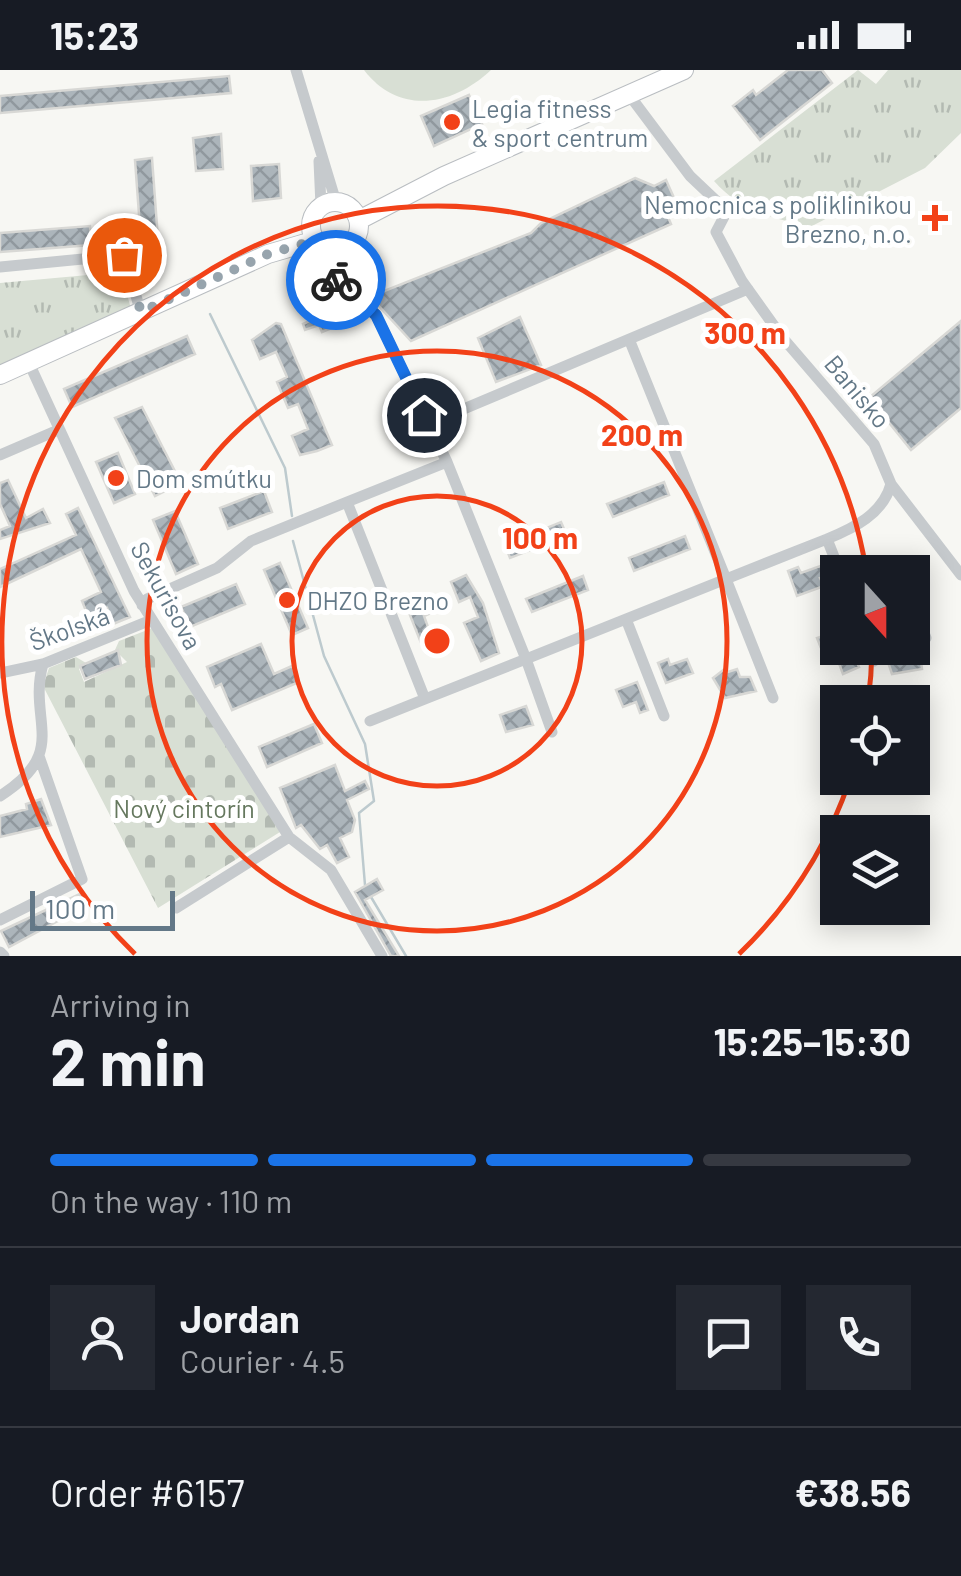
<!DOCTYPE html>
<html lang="en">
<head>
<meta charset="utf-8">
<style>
	:root { --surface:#171b24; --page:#242831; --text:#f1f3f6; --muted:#9ea1a6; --line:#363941; --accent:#1a73e8 }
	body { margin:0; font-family:Barlow,sans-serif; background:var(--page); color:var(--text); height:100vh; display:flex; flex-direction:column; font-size:38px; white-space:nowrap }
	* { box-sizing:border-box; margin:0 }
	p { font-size:32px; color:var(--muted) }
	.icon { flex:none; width:55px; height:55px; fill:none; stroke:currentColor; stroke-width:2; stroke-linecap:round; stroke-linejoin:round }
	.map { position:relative; height:886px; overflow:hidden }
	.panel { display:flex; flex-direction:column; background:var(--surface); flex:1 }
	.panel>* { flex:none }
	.needle { width:65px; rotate:159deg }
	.buttons { position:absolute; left:820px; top:485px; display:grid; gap:20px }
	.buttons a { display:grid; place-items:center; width:110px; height:110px; border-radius:0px; background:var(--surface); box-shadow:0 5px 25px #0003; font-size:50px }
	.scale { position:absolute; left:30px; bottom:25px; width:145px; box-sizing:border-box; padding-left:10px; border:5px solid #637887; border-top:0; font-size:28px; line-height:35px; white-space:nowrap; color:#637887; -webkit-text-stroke:8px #fff; paint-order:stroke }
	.pin { position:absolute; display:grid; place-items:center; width:85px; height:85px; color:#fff; margin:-42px; border:5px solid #fff; border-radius:50%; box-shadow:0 2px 10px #0007 }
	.courier { position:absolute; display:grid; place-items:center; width:100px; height:100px; margin:-50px; border:8px solid #1a73e8; border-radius:50%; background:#fff; color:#222; box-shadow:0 2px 12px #0007 }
	.headline em { font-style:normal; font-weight:700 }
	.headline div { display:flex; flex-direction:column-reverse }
	.headline { display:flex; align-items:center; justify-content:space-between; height:170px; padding:0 50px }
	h1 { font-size:65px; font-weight:700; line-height:75px }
	.bar { display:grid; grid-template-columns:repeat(4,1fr); gap:15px 10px; align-content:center; height:120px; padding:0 50px }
	.bar i { height:12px; border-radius:8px; background:var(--line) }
	.bar .on { background:var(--accent) }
	.bar p { grid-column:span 4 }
	.line { display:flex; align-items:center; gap:25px; padding:0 50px; border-top:2px solid var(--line) }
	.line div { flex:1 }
	.round { display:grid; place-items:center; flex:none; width:105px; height:105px; border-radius:0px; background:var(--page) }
	.status { display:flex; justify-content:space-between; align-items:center; height:70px; padding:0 50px; background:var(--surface); direction:ltr }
	.status svg { height:28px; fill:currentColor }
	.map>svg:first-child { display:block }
	.grass { fill:url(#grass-tufts) }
	.cemetery { fill:url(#cemetery-stones) }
	.pitch { fill:#d8dfd4 }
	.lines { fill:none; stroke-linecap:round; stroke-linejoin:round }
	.stream { stroke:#bdcace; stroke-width:2.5 }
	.building { fill:url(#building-cross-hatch); stroke:#d8d8d5; stroke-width:2.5 }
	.primary-casing { stroke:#b9bdc1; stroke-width:20 }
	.street { stroke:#c6cacd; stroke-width:11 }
	.primary { stroke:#fff; stroke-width:18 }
	.done { stroke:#97a4ad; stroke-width:10; stroke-dasharray:0 18 }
	.route { stroke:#1a73e8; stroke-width:12 }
	.ring { fill:none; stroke:#f24118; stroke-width:5 }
	.poi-dot { fill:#f24118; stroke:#fff; stroke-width:4 }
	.labels { text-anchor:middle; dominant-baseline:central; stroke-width:10; stroke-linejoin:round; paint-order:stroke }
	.poi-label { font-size:25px; fill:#637887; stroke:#fff; text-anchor:start }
	.street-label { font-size:25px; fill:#637887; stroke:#fff }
	.park-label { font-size:25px; fill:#65785e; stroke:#fff }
	.centre { fill:#f24118; stroke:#fff; stroke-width:5 }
	.ring-label { font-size:30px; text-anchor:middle; font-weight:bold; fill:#f24118; stroke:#fff; stroke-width:10; stroke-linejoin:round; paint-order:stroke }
</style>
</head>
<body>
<div class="status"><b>15:23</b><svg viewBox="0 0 49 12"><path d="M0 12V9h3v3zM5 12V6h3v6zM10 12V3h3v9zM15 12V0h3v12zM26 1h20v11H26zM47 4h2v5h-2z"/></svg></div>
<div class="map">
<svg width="961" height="886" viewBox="0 0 961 886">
	<defs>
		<pattern id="grass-tufts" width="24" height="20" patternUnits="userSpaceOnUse" patternTransform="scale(2.5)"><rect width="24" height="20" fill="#d8dfd4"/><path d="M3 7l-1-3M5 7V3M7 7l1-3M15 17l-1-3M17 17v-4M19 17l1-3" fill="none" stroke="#b3bab2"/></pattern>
		<pattern id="cemetery-stones" width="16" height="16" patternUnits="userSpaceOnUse" patternTransform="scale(2.5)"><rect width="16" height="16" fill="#d8dfd4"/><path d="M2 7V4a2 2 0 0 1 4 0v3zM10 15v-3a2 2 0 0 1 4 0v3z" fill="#b3bab2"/></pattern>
		<pattern id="building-cross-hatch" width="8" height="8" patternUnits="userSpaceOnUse" patternTransform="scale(2.5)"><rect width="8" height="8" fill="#acb5bb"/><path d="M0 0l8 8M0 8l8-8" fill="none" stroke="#90989e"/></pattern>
	</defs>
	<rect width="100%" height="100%" fill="#f7f7f3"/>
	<path class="grass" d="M 858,0 L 876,14 L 888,0 L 961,0 L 961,63 L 925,98 L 810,157 C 773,148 740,141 714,111 Z
		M 121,202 L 131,239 L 0,295 L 0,213 Z"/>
	<path class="cemetery" d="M 155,557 L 280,762 L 158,838 L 43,616 L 49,598 L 76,587 L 86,593 L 79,599 L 84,612 L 127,592 L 115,580 L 119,571 Z"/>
	<path class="pitch" d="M 364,0 L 491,0 C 453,36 399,46 364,0 Z"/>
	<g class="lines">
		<path class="stream" d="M 210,244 L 285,398 L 292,446
			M 293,471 L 324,586 L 365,674 L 374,731 L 359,743 L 365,815
			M 371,827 L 406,886"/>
	</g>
	<path class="building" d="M 788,0 L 822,0 L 832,13 L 760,70 L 733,36 L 753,20 L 756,25 Z
		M 229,6 L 231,23 L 0,43 L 0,26 Z
		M 469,25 L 482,54 L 434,76 L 421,46 Z
		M 221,64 L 223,99 L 196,101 L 193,68 Z
		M 152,88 L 159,183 L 142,185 L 135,90 Z
		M 279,94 L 281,128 L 253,131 L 251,96 Z
		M 635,108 L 654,116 L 666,110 L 675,130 L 663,135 L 671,154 L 411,271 L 377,234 L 374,225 L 531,163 L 541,153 Z
		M 90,156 L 91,175 L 0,182 L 0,163 Z
		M 345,230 L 356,240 L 350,242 L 353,249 L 322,262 L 319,255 L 305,260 L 303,254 L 316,248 L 314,243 Z
		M 520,247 L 541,295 L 496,312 L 478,268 Z
		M 961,251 L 961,338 L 911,380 L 869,328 Z
		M 276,253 L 281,254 L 332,375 L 317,381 L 300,385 L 292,366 L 308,359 L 298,334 L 288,338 L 277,312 L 287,307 L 276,282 L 260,289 L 252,270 Z
		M 187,266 L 195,284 L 72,337 L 64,319 Z
		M 142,337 L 181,413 L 155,426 L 115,348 Z
		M 118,383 L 135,424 L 114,433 L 96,392 Z
		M 8,410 L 26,448 L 43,439 L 50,453 L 0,469 L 0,460 L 10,456 L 0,434 L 0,413 Z
		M 664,412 L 669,425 L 613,447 L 607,434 Z
		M 264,421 L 272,442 L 228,459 L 220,438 Z
		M 78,438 L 130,547 L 113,554 L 107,538 L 88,546 L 82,531 L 101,522 L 81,479 L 0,517 L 0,499 L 76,465 L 66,444 Z
		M 175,441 L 198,494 L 176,504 L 153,450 Z
		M 561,452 L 567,466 L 510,488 L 505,475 Z
		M 685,466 L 690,479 L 634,501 L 629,488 Z
		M 280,493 L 308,558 L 292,565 L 264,500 Z
		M 823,495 L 827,506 L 820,508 L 824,516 L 797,526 L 788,501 L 798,497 L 801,503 Z
		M 466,505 L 483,533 L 499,583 L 481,591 L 464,553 L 478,547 L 470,527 L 459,532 L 451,512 Z
		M 583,506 L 588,520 L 532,542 L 526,529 Z
		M 236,514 L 245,534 L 190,557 L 181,537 Z
		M 418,525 L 420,531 L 428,528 L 433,542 L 424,546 L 429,560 L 440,556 L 445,570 L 423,578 L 404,530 Z
		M 838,561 L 838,578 L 851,578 L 859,597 L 843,604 L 834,580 L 823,583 L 817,568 Z
		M 261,574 L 274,604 L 292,596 L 299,612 L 232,640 L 221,614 L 215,617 L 207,597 Z
		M 899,578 L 908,578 L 913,592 L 921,591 L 922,599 L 892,604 L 885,583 Z
		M 118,580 L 121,595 L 85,609 L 80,596 Z
		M 668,589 L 670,595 L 687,589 L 693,603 L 666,613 L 658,593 Z
		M 726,598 L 728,602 L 737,599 L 740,607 L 750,607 L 756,621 L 725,628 L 713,608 Z
		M 637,612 L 648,640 L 640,643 L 636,632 L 623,637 L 616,620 Z
		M 526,636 L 533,655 L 506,662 L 500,645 Z
		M 314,654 L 322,673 L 267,697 L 259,677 Z
		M 335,695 L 345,721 L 365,711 L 369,719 L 347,730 L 355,750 L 352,762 L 340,768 L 349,787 L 337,793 L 327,775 L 320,779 L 301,755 L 296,758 L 280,718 Z
		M 41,729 L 51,755 L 0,767 L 0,746 L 27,739 L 26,734 Z
		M 377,809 L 383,820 L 365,830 L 399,886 L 391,886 L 355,822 Z
		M 80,824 L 86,836 L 9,877 L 1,861 Z"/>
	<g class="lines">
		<g class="primary-casing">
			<path id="primary" d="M311 156a24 24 0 1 1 48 0a24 24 0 1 1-48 0Z
				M 359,150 L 444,106 L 684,0
				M 0,305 L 268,184 L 316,170"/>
		</g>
		<path class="street" d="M 296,0 L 336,132
			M 630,26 L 690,106 L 727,141 L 716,162 L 742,211 L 782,267 L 874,374 L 891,414 L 961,505
			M 319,91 L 321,136
			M 327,179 L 335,209 L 376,245 L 447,392 L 347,432
			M 0,197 L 124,185 L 141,243
			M 334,206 L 340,180
			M 29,293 L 134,521 L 289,767 L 331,800 L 382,886
			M 428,354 L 748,219
			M 0,385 L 58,360
			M 840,502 L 827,469 C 854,458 883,444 891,414
			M 142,535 L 147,529 L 217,498 L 251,471 L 347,432 L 425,629 L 526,589 L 447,392
			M 916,542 L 926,568
			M 626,549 L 726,509 L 629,269
			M 869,578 L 874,591
			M 0,603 L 43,594 L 151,550
			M 773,628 L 726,509 L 827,469
			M 370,651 L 425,629
			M 552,662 L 526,589 L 626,549 L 664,646
			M 0,726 C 71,681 27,651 43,594
			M 176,838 L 289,767
			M 0,850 L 82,809 L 39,686
			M 0,882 L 4,886"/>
		<use href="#primary" class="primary"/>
	</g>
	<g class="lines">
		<path class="done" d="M 124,185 L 141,242 L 268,184 L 316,170 L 328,179 L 336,210"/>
		<path class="route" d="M 336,210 L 376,245 L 424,345"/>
	</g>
	<g class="ring">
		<circle cx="437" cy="571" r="145"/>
		<circle cx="437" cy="571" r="290"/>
		<path d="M872 579A435 435 0 0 1 868 632M850 709A435 435 0 0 1 739 884M135 884A435 435 0 1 1 866 499"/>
	</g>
	<g class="poi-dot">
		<circle cx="452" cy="52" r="10"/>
		<path d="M930 133h10v10h10v10h-10v10h-10v-10h-10v-10h10z"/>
		<circle cx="116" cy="408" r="10"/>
		<circle cx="287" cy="530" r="10"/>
	</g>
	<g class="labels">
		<g class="poi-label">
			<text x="472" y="38">Legia fitness<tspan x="472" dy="29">&amp; sport centrum</tspan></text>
			<text x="912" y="134" text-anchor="end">Nemocnica s poliklinikou<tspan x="912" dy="29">Brezno, n.o.</tspan></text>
			<text x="136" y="408">Dom smútku</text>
			<text x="307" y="530">DHZO Brezno</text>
		</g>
		<g class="street-label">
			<text transform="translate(858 321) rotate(50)">Banisko</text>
			<text transform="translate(167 525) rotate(61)">Sekurisova</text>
			<text transform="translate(69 558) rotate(-20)">Školská</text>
		</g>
		<g class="park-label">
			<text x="184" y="738">Nový cintorín</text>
		</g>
	</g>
	<circle cx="437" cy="571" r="15" class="centre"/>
	<g class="ring-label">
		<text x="745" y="274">300 m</text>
		<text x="642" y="376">200 m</text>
		<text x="540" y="479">100 m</text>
	</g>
</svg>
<div class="buttons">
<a><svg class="needle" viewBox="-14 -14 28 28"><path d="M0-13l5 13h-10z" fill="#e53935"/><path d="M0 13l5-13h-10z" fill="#9ea1a6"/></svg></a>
<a><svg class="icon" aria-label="locate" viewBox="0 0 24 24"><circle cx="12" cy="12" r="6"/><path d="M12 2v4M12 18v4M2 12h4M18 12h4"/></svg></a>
<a><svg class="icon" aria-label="layers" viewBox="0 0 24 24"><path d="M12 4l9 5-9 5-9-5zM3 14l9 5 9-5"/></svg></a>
</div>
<div class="scale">100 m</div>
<div class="pin" style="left:124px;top:185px;background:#ea580c"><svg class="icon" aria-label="bag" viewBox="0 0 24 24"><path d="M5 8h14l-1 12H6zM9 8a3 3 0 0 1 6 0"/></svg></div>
<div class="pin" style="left:424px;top:345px;background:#1f2937"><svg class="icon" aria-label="home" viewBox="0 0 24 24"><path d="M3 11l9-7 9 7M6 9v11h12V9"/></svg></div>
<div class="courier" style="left:336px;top:210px"><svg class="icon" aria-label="bike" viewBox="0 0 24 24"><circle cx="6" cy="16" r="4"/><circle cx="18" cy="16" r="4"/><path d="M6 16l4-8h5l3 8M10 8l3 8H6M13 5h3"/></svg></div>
</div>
<section class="panel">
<div class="headline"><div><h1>2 min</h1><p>Arriving in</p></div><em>15:25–15:30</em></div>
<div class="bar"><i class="on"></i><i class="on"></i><i class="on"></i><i></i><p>On the way · 110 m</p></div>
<div class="line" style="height:180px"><a class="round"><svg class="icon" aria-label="person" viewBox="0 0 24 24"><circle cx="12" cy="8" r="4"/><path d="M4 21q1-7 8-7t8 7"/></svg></a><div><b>Jordan</b><p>Courier · 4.5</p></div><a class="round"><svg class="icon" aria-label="chat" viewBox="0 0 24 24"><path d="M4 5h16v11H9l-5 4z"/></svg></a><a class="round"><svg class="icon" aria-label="phone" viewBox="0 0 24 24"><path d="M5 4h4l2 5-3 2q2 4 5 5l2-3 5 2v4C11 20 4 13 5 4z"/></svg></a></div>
<div class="line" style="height:130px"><div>Order #6157</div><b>€38.56</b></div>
</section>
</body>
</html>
